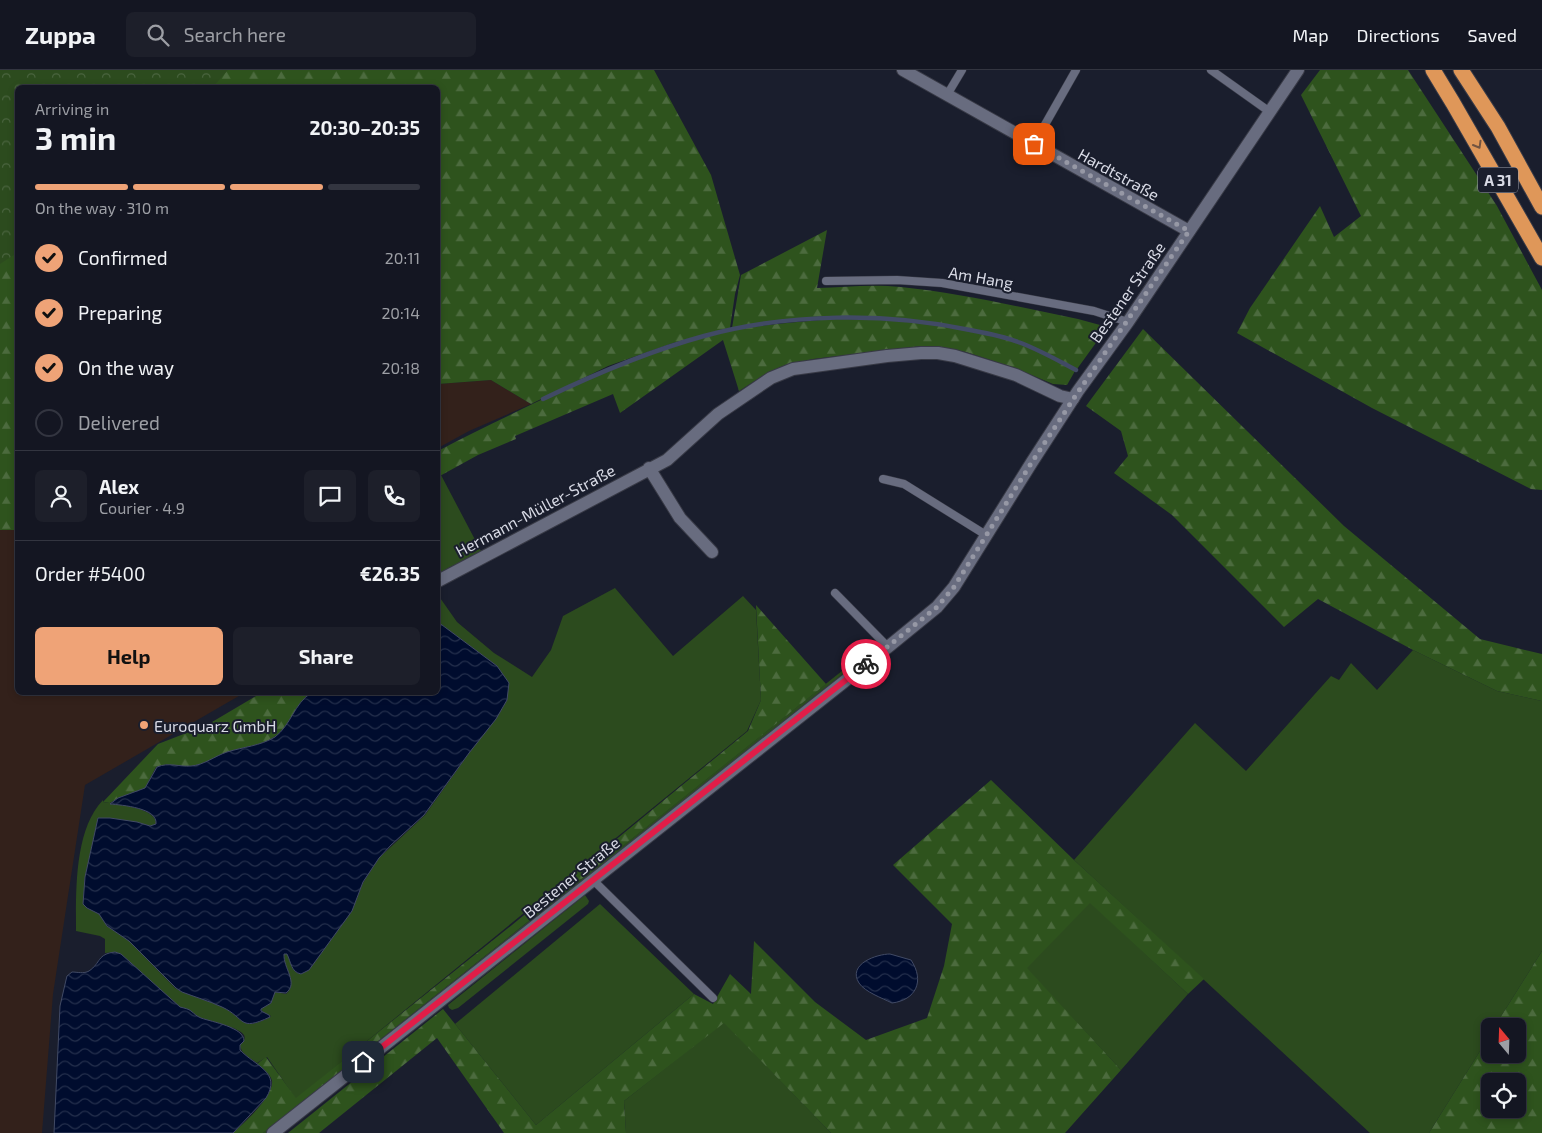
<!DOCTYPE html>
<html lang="en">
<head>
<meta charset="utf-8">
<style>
	:root { --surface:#141622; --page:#1d1f2a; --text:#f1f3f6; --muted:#9d9fa5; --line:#333540; --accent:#efa377 }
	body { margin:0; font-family:"Exo 2",sans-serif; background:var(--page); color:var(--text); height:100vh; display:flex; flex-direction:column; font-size:19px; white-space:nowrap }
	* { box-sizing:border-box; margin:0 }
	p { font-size:16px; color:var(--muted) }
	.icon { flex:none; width:28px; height:28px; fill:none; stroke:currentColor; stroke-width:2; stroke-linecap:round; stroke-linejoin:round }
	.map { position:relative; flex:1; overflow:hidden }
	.side { position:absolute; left:15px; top:15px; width:425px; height:610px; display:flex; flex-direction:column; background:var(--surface); border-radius:8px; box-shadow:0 2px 8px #0003,0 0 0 1px var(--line) }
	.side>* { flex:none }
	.needle { width:32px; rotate:341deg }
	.controls { position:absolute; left:1481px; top:948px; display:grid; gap:10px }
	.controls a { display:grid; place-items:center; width:45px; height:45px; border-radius:8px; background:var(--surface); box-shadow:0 2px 8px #0003,0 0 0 1px var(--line); font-size:25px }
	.pin { position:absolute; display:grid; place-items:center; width:42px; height:42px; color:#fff; margin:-21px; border-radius:10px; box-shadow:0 2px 8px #0006 }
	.courier { position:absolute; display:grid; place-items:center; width:50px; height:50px; margin:-25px; border:4px solid #e11d48; border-radius:50%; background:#fff; color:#222; box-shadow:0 1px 6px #0007 }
	.summary em { font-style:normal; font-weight:700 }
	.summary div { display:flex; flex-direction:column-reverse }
	.summary { display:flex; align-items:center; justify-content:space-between; height:85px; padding:0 20px }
	h1 { font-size:32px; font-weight:700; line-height:38px }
	.bar { display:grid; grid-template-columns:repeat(4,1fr); gap:8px 5px; align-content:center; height:60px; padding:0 20px }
	.bar i { height:6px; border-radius:4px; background:var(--line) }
	.bar .selected { background:var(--accent) }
	.bar p { grid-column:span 4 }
	.line { display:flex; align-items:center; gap:12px; padding:0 20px; border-top:1px solid var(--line) }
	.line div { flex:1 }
	.round { display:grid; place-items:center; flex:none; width:52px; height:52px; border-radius:8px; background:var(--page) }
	ol { padding:0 20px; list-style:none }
	li { display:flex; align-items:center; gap:15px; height:55px }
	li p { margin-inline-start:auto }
	li .icon { padding:5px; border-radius:50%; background:var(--accent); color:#111; stroke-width:4 }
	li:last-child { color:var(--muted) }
	li i { width:28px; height:28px; border:2px solid var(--line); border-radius:50% }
	.button { display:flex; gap:10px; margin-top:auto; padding:10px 20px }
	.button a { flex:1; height:58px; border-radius:8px; background:var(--accent); color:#111; font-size:20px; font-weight:700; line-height:58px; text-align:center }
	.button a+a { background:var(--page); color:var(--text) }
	header { display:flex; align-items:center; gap:30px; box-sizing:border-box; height:70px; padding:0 25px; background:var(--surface); border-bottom:1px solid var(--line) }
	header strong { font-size:24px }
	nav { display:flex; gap:28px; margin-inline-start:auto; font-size:18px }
	.search { width:350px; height:45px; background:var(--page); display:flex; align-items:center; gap:12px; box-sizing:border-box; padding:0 18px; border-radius:8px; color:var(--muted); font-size:19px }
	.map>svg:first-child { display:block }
	.industrial { fill:#33211b }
	.green { fill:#2c4b1e }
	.forest { fill:url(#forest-firs); fill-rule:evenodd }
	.park { fill:url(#park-crowns) }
	.water { fill:url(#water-waves); stroke:#414a65 }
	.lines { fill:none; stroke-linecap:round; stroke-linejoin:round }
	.stream { stroke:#414a65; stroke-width:4.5 }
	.service-casing { stroke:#383a46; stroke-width:9 }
	.minor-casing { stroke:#383a46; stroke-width:14 }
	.tertiary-casing { stroke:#383a46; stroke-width:14 }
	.motorway-casing { stroke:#383a46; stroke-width:17 }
	.service { stroke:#686c7f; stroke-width:8 }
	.minor { stroke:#686c7f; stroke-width:12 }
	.tertiary { stroke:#686c7f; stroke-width:12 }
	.motorway { stroke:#df9759; stroke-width:15 }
	.oneway { stroke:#735441 }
	.done { stroke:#9698a5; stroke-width:5; stroke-dasharray:0 9 }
	.route { stroke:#e11d48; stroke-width:6 }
	.poi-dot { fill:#efa377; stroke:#1a1e2d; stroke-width:2 }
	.labels { text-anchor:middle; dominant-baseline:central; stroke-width:4; stroke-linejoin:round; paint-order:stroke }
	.shield { fill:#1a1e2d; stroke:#9fa2ae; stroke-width:1 }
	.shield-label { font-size:15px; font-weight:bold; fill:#d8dae5 }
	.street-label { font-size:16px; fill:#d8dae5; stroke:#1a1e2d }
	.poi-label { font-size:16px; fill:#d8dae5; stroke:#1a1e2d; text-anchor:start }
</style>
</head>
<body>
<header>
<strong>Zuppa</strong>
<div class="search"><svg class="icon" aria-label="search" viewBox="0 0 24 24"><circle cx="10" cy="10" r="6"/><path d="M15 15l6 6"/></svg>Search here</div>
<nav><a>Map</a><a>Directions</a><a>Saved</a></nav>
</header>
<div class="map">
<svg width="1542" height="1063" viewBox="0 0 1542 1063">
	<defs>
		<pattern id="forest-firs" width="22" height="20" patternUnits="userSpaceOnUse" patternTransform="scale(1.25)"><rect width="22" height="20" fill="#2e531d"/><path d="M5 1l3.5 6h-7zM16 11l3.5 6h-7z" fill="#4c6b3e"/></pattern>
		<pattern id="park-crowns" width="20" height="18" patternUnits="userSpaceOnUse" patternTransform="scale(1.25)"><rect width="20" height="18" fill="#2c4b1e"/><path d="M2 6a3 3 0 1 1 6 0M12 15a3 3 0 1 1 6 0" fill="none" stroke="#4a643f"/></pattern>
		<pattern id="water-waves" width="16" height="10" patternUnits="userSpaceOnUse" patternTransform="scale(1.25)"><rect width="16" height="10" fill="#000c2e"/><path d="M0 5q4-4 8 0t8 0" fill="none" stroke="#242f4c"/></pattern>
	</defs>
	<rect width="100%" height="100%" fill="#1a1e2d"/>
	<path class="industrial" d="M 491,310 L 531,334 L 469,361 L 438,378 L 438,314 Z
		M 0,460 L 17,460 L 18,622 L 244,623 L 85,715 L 53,924 L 42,1063 L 0,1063 Z"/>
	<path class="green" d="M 441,405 L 481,481 L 438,504 L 438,408 Z
		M 615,518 L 673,586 L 743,526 L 756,540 L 761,630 L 747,661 L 296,1029 L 267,987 L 257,993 C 250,988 241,984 240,975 C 243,972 246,970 244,965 C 239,957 210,951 201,948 C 193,945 190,940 180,937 L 121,884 L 115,882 L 105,883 L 105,869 L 100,866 L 76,861 C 76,822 74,760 103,730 L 103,732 C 118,735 150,736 157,752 L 153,756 L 110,748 L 98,748 L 85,807 L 83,834 L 87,838 L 99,844 L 107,856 L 129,871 L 175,918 L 182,922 C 195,927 209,931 222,937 C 244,947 240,963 270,947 L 271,946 L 264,943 L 261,939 L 271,933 L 275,922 L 286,924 C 299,913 283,898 284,884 L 286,883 C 292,891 290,902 301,904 L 309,900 L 352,841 L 363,813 L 379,788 L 425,745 L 477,672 L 496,649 L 506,632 L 509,613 L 497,596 L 438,552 L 438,525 L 457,552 L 494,583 L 532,607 L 551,580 L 563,546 Z
		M 877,573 L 879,575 L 270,1063 L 263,1063 Z
		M 1413,580 L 1497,621 L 1542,631 L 1542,881 L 1495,956 L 1490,956 L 1490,965 L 1429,1063 L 1370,1063 L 1074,790 L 1195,653 L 1246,701 L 1331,606 L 1339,610 L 1351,593 L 1377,620 Z
		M 585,825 L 589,831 L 588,834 L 458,938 L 452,940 L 449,938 L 448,935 Z
		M 1090,832 L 1188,924 L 1121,1000 L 1026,898 Z
		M 600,834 L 694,924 L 536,1055 L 455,954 Z
		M 724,952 L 831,1063 L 626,1063 L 624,1031 Z"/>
	<path class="forest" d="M 0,0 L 654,0 L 711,105 L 740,205 L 735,224 L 730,258 L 673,273 L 608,296 L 531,334 L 491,310 L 438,314 L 438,18 L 18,18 L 18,460 L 0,460 Z
		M 1320,0 L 1408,0 L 1497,136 L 1542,220 L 1542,420 L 1531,419 L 1372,338 L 1237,263 L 1250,238 L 1320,136 L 1334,167 L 1361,146 L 1301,25 Z
		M 827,160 L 817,218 C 845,217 873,214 901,217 C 960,223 1020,237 1078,249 L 1100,255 L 1103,263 L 1077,299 C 1057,288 1037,277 1015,270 C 996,263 975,260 956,256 C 881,243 807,246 732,258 L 741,205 Z
		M 833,249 C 898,249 967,253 1028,277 C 1045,283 1060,293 1075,301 L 1067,315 L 1053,314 L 1015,298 L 966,282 L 944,278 L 922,276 L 813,289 L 786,295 L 767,303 L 739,321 L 723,270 L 620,343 L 613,324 L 515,366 L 516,369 L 478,385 L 438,407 L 438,381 C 465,366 494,353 522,339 C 583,310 654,277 720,263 C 757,255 795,252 833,249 Z
		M 1143,259 L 1344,456 L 1480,569 L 1542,584 L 1542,631 L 1497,621 L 1413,580 L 1318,529 L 1284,557 L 1172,445 L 1114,403 L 1128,386 L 1121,361 L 1086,336 Z
		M 756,535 L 826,614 L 263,1063 L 233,1063 C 244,1053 274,1026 272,1011 C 271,1004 262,998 257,994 L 266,987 L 296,1028 L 512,855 L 748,661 L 761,630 Z
		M 261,623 L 311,623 C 294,634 291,656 274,667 C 260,676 243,677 227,682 C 215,686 204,695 191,696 C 178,697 168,692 156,697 L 145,718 L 118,728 L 110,733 L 103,732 L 158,674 L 207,655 Z
		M 991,710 L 1074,790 L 1204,909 L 1188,924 L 1090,833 L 1027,898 L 1121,1000 L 1065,1063 L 831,1063 L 724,953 L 624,1031 L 626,1063 L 504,1063 L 437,968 L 319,1063 L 288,1063 L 443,939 L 536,1055 L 694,924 L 713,934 L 730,904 L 751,924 L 754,871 L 815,932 L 866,970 L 927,948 L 944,896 L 952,854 L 893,795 Z
		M 1542,881 L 1542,1063 L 1429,1063 L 1490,965 L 1490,984 L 1518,984 L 1518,956 L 1495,956 ZM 1490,1011 L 1518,1011 L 1518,1039 L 1490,1039 Z"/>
	<path class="park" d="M 0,0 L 228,0 L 213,17 L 18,18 L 17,183 L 0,194 Z"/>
	<path class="water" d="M 438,552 L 497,596 L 509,613 L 507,630 L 496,649 L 469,683 L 424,745 L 391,775 L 379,788 L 363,812 L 352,841 L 309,900 L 301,904 C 291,902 291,892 287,884 L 284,884 C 283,898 299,913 286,923 L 275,922 L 271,933 L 261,939 L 261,941 L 269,945 L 270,947 C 238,962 246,948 222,937 C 209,931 195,927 182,922 L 176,918 L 129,871 L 107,856 L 99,844 L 87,838 L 83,834 L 85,807 L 98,748 L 110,748 L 137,752 L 150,756 L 156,754 C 158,738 122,735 110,734 L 118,728 L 145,718 L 157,697 C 169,692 179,697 191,696 C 204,695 215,686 227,682 C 243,677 260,676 275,667 C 291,655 294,634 311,623 L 438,622 Z
		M 115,882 L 121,884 L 180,937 C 184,938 189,939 191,941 C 195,944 196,946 201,948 C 212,952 244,957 244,971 L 240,975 L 240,980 C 255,996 282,1002 266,1028 L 233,1063 L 54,1063 L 60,936 L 66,910 L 67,906 L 72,902 C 77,902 84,904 89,901 C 101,893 97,884 115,882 Z
		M 890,884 L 911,890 C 925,911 916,930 892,933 C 882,928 865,922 859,913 C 847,894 877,884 890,884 Z"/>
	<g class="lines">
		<path class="stream" d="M 543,329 C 595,304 649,281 704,266 C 788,243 885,242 970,260 C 986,263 1003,266 1018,272 C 1038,279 1057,290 1076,300"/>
		<g class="service-casing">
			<path id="service" d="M 1211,0 L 1270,42
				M 947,25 L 962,0
				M 1034,74 L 1076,0
				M 826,211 L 897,210 L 942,213 L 1094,241 L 1128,252
				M 883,409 L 904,414 L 986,465
				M 835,523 L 888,577
				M 593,810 L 713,928"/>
		</g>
		<g class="minor-casing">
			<path id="minor" d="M 903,0 L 1189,161
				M 649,398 L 680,448 L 712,482
				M 438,511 L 667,390 L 718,344 L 771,308 L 793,299 L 887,286 L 921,283 L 938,283 L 955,286 L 1016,305 L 1060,326 L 1073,329"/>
		</g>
		<g class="tertiary-casing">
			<path id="tertiary" d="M 273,1063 L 888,577 L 937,537 L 954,517 L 1032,392 L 1078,321 L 1128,252 L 1298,0"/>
		</g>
		<g class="motorway-casing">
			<path id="motorway" d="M 1433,0 L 1453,33 L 1542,188
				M 1461,0 L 1498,57 L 1542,137"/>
		</g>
		<use href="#service" class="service"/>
		<use href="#minor" class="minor"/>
		<use href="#tertiary" class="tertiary"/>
		<use href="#motorway" class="motorway"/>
	</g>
	<defs><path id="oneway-chevron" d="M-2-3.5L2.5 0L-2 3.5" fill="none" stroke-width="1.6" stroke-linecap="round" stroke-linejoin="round" transform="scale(1.25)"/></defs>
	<use class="oneway" href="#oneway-chevron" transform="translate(1478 75) rotate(60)"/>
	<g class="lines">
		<path class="done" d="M 866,594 L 937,537 L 954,517 L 1032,392 L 1078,322 L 1189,161 L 1034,74"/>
		<path class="route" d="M 363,992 L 866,594"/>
	</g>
	<circle class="poi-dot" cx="144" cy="655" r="5"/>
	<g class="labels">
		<rect class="shield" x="1478" y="97.5" width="40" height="25" rx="4"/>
		<g class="shield-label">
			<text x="1498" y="110">A 31</text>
		</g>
		<g class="street-label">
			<text transform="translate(1119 104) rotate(29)">Hardtstraße</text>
			<text transform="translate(981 207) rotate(10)">Am Hang</text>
			<text transform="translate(1127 222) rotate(-55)">Bestener Straße</text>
			<text transform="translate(535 440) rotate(-28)">Hermann-Müller-Straße</text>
			<text transform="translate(571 807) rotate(-39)">Bestener Straße</text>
		</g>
		<g class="poi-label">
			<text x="154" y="655">Euroquarz GmbH</text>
		</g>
	</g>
</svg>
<div class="controls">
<a><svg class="needle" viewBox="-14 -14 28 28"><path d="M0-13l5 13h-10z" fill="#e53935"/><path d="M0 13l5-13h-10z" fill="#9d9fa5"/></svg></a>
<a><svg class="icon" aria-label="locate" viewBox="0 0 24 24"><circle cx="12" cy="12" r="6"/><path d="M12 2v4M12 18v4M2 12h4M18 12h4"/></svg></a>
</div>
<div class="pin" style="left:1034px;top:74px;background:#ea580c"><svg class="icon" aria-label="bag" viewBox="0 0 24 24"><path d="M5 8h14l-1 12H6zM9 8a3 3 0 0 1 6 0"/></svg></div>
<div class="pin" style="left:363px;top:992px;background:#1f2937"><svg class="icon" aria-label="home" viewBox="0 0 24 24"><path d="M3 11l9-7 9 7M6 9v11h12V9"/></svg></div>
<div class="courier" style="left:866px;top:594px"><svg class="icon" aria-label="bike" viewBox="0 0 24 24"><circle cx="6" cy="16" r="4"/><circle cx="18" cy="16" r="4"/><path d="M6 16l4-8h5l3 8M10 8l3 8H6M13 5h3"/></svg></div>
<section class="side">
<div class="summary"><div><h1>3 min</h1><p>Arriving in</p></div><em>20:30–20:35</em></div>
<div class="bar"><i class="selected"></i><i class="selected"></i><i class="selected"></i><i></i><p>On the way · 310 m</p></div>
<ol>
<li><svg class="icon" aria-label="check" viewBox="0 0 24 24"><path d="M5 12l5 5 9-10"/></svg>Confirmed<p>20:11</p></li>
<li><svg class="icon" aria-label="check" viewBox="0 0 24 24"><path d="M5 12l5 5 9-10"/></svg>Preparing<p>20:14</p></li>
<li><svg class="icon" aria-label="check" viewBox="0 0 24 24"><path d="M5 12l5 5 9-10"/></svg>On the way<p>20:18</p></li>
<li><i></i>Delivered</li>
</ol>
<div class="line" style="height:90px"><a class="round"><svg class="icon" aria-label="person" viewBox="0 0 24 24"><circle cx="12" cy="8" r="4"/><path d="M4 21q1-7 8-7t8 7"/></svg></a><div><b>Alex</b><p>Courier · 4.9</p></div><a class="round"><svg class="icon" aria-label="chat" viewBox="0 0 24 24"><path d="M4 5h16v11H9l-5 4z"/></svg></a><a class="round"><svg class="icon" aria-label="phone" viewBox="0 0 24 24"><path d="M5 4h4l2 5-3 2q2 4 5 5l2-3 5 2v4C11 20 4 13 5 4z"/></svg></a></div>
<div class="line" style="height:65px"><div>Order #5400</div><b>€26.35</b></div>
<div class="button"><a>Help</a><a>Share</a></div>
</section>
</div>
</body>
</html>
